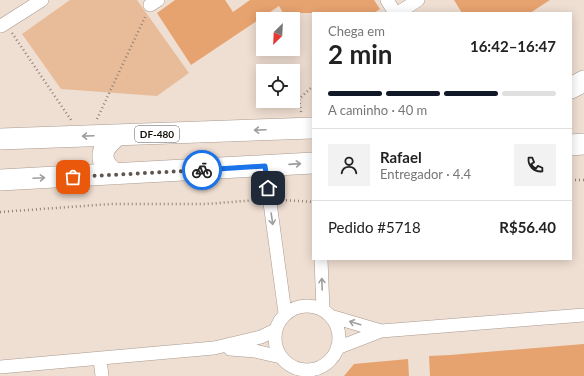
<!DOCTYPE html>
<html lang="pt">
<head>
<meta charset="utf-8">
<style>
	:root { --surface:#fff; --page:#f2f2f2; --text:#222; --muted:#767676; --line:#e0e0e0; --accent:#111827 }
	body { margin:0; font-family:Lato,sans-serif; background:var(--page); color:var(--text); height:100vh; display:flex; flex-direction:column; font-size:15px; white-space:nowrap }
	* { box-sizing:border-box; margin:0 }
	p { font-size:13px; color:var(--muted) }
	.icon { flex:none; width:22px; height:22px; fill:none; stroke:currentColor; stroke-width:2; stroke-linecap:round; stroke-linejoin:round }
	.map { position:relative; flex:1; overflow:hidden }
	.sheet { position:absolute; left:312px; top:12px; width:260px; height:248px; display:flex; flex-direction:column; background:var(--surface); border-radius:0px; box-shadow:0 2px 10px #0003 }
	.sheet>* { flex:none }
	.needle { width:26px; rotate:204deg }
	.buttons { position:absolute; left:256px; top:12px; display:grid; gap:8px }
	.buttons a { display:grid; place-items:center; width:44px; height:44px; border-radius:0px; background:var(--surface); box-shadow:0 2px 10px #0003; font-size:20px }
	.pin { position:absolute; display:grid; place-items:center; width:34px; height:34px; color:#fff; margin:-17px; border-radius:8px; box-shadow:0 2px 6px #0006 }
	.courier { position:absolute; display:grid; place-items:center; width:40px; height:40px; margin:-20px; border:3px solid #1a73e8; border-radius:50%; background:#fff; color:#222; box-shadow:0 1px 5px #0007 }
	.summary em { font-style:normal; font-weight:700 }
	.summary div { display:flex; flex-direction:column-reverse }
	.summary { display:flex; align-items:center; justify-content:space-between; height:68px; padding:0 16px }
	h1 { font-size:26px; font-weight:700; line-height:30px }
	.bar { display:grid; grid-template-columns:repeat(4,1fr); gap:6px 4px; align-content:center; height:48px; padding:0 16px }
	.bar i { height:5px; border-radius:3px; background:var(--line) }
	.bar .active { background:var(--accent) }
	.bar p { grid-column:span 4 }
	.line { display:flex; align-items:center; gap:10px; padding:0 16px; border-top:1px solid var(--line) }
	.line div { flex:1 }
	.round { display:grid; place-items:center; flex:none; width:42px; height:42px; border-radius:0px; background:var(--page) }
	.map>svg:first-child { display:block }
	.green { fill:#e9bc99 }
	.building { fill:#e7a36f }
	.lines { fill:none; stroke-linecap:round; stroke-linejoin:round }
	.minor-casing { stroke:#aa9a8f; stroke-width:14 }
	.primary-casing { stroke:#aa9a8f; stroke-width:22 }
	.path { stroke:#8e8279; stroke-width:2.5; stroke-dasharray:1 3; stroke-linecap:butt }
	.minor { stroke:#fff; stroke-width:13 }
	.primary { stroke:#fff; stroke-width:21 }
	.oneway { stroke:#a09e9d }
	.done { stroke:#5f564f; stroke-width:4; stroke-dasharray:0 7.2 }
	.route { stroke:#1a73e8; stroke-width:5 }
	.labels { text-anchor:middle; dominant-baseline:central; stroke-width:3.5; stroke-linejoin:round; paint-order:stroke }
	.shield { fill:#fff; stroke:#595653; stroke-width:1 }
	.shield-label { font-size:10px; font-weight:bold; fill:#120d09 }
</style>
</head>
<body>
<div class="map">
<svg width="584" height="376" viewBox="0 0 584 376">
	<rect width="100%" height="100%" fill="#efded2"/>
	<path class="green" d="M 70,0 L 137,0 L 189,73 L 157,96 L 61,89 L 22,34 Z"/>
	<path class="building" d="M 175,0 L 225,0 L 233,12 L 250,0 L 374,0 L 380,9 L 374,13 L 283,13 L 279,6 L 191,65 L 157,13 Z
		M 454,0 L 550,0 L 530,13 L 462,13 Z
		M 584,344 L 584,376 L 430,376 L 429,356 L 450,355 Z
		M 408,359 L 409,376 L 344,376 L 354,364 Z"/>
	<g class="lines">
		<g class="minor-casing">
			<path id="minor" d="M 387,0 L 395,13
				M 150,5 L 158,0
				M 398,13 L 418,0
				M 1,26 L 42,0
				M 265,166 L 285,313
				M 321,259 L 323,310
				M275 338a32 32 0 1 1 64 0a32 32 0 1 1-64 0Z
				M 330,316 L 381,331
				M 337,348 L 381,331 L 584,315
				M 230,349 L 255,351 L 281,357
				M 100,359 L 102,376
				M 0,367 L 214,348 L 261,337 L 275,330"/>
		</g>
		<g class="primary-casing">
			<path id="primary" d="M 571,88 L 584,81
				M 0,139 L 313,128
				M 571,145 L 584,144
				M 117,174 C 108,170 100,162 104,150 C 106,145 113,139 117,135
				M 0,180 L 313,163"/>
		</g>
		<path class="path" d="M 12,33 L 71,120
			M 301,112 L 299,99 L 313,86
			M 97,119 L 145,17
			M 571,180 L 584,180
			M 282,200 L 313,202
			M 0,212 L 111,204 L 206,204 L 257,200"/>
		<use href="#minor" class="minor"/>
		<use href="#primary" class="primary"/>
	</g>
	<defs><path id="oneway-shaft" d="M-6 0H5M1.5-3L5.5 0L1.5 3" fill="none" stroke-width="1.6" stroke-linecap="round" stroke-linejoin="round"/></defs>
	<g class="oneway">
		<use href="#oneway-shaft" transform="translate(260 130) rotate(178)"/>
		<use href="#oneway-shaft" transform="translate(88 136) rotate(178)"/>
		<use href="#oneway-shaft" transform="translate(295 164) rotate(-4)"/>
		<use href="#oneway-shaft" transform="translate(39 178) rotate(-3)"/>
		<use href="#oneway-shaft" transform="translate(272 219) rotate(82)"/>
		<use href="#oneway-shaft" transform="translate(322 284) rotate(-92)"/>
		<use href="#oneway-shaft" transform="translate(355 323) rotate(-163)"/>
	</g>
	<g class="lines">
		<path class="done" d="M 73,177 L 202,170"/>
		<path class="route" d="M 202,170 L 265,166 L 268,188"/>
	</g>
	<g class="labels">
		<rect class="shield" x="135" y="126" width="44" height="16" rx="3"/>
		<g class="shield-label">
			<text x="157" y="134">DF-480</text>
		</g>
	</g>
</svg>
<div class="buttons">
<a><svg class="needle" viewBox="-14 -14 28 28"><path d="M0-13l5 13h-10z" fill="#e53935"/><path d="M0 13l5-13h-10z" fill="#767676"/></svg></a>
<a><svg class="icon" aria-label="locate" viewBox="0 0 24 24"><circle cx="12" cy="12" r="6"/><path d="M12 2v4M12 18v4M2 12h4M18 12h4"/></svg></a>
</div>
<div class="pin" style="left:73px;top:177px;background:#ea580c"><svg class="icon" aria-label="bag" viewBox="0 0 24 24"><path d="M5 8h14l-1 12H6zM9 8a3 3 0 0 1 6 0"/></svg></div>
<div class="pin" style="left:268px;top:188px;background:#1f2937"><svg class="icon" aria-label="home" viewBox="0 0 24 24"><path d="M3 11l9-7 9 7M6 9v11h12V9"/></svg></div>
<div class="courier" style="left:202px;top:170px"><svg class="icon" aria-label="bike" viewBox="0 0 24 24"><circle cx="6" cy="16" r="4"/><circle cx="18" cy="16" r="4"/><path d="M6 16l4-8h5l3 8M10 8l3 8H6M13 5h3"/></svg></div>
<section class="sheet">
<div class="summary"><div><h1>2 min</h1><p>Chega em</p></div><em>16:42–16:47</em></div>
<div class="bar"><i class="active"></i><i class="active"></i><i class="active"></i><i></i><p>A caminho · 40 m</p></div>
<div class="line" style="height:72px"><a class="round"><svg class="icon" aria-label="person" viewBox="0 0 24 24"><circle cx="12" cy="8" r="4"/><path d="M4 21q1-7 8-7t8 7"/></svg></a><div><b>Rafael</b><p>Entregador · 4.4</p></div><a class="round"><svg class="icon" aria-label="phone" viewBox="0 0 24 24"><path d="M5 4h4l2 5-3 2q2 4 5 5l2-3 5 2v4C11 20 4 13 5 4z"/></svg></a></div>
<div class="line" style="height:52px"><div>Pedido #5718</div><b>R$56.40</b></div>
</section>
</div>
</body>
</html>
